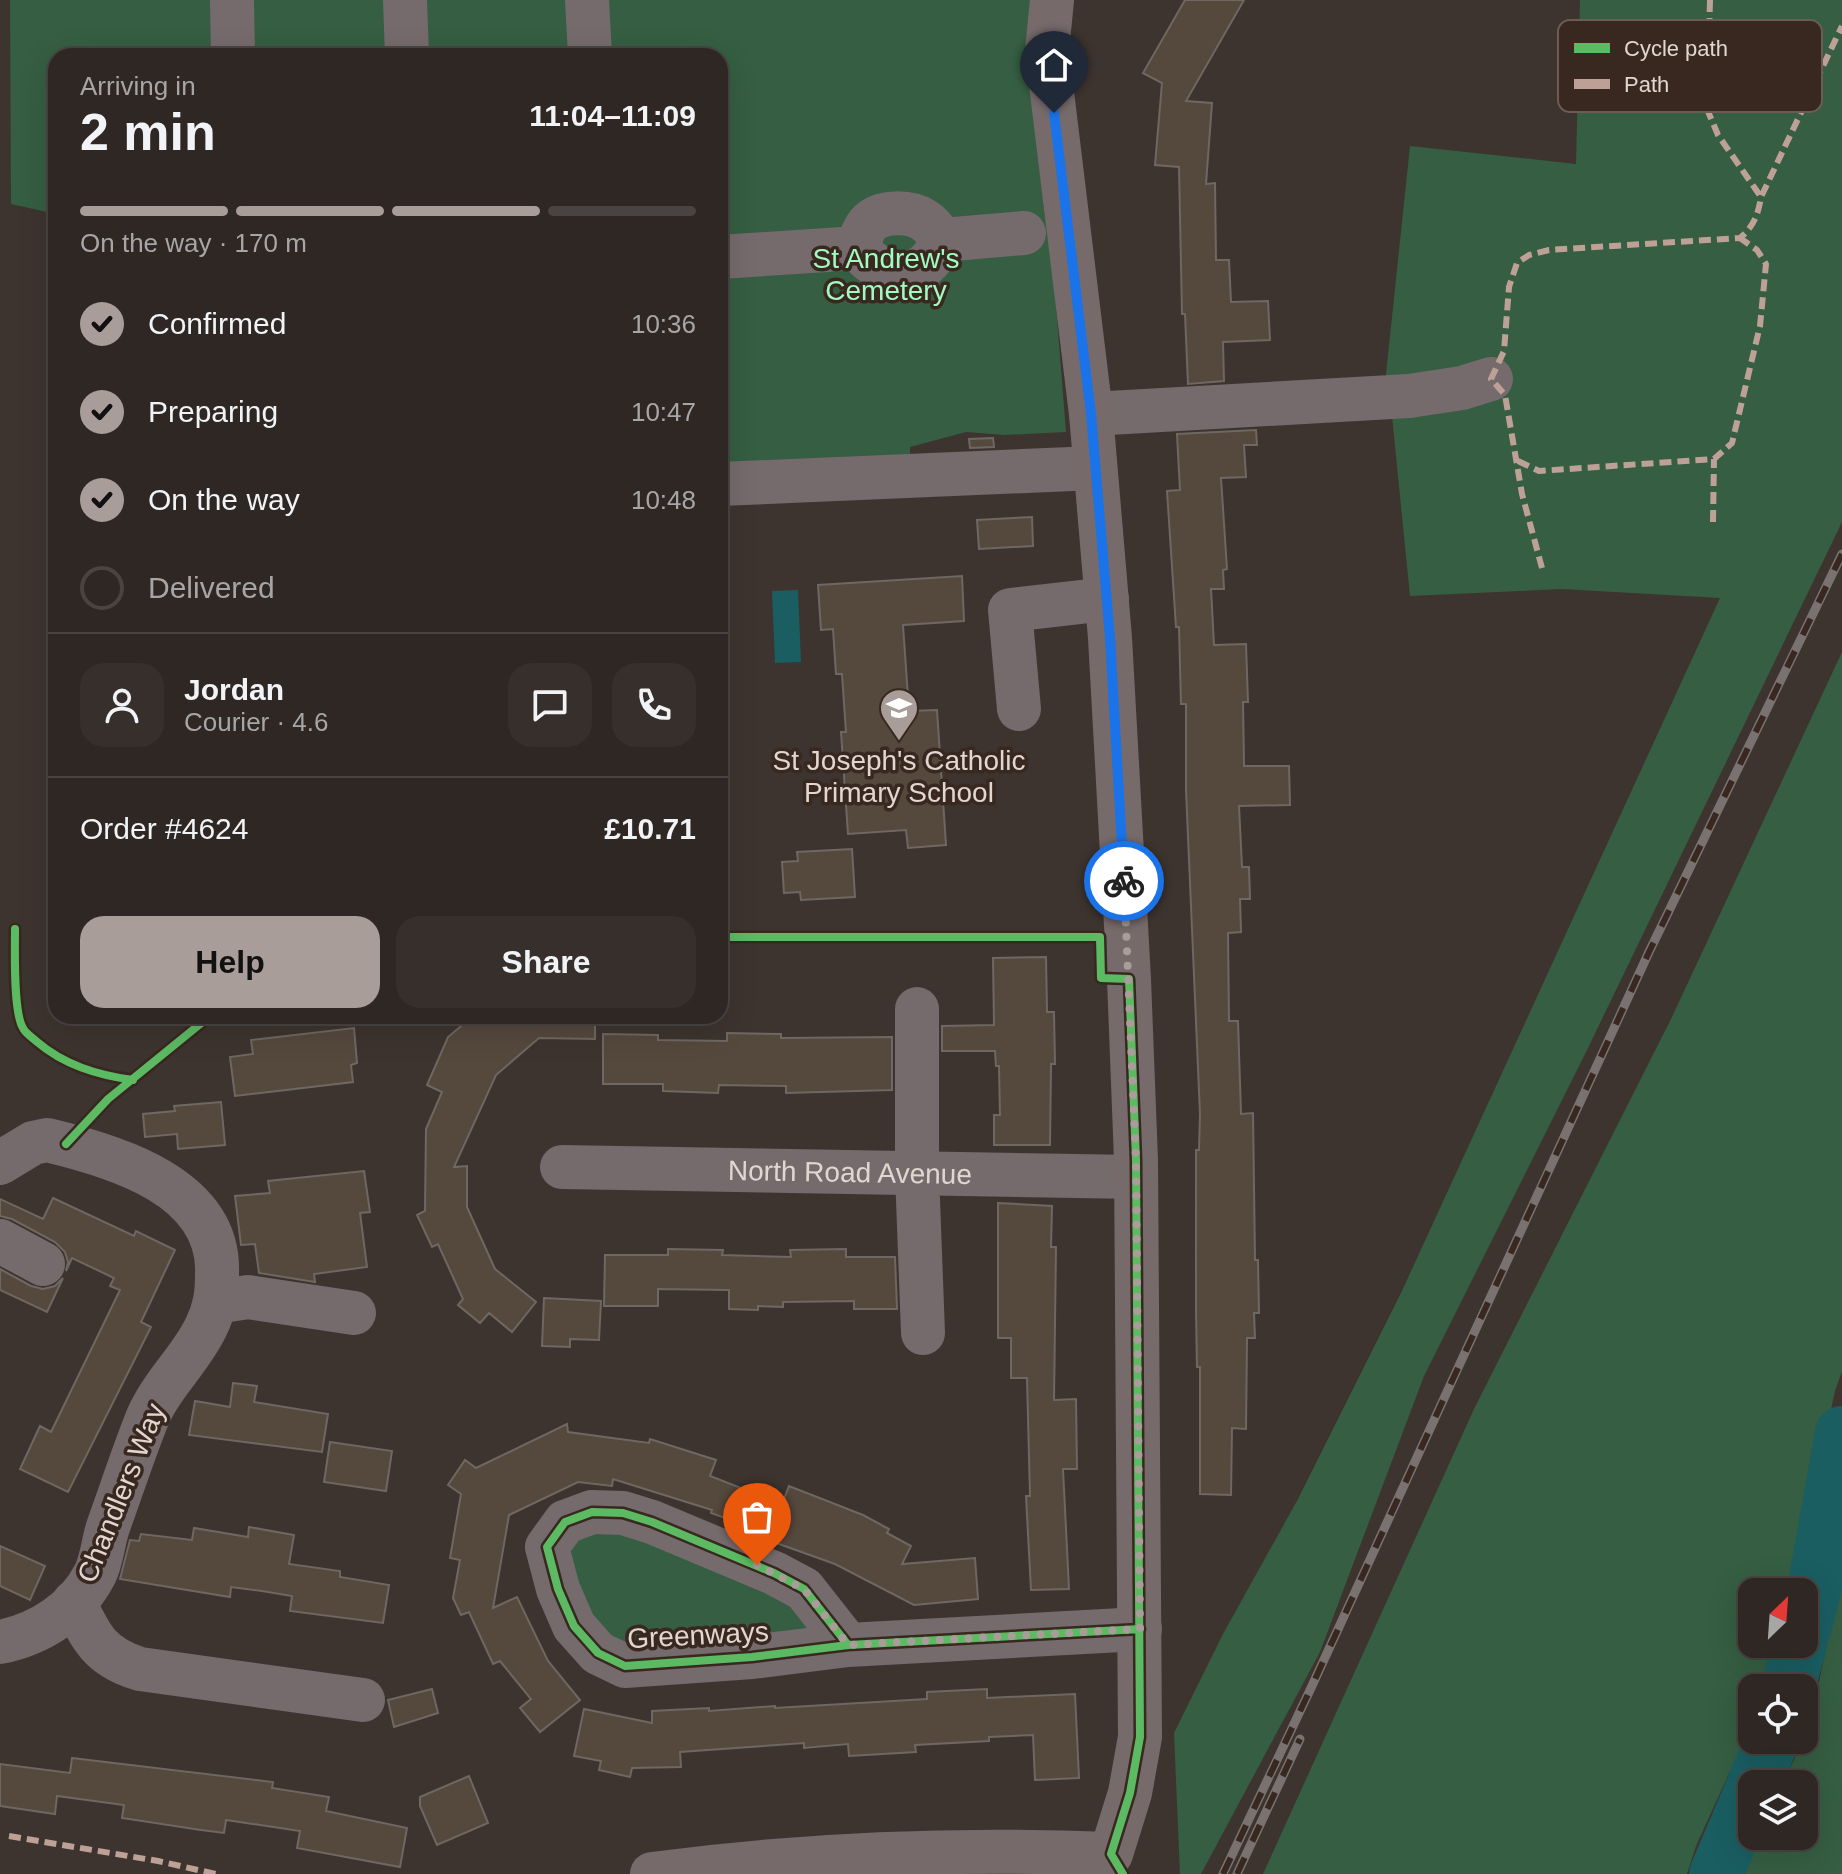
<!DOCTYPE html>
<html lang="en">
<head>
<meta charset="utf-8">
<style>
	:root { --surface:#2e2723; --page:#362f2b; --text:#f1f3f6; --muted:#a7a5a6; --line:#494441; --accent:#a89d98 }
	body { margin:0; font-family:Arial,sans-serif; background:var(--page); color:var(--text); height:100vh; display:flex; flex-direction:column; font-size:30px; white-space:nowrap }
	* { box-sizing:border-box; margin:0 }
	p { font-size:26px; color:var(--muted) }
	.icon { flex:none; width:44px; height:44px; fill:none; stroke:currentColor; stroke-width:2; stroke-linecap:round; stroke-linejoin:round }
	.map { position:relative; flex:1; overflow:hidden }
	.panel { position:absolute; left:48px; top:48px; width:680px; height:976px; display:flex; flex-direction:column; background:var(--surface); border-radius:24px; box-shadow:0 8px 32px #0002,0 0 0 2px var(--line) }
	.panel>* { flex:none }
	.needle { width:52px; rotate:25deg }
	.fabs { position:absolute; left:1738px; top:1578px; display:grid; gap:16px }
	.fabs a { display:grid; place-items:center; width:80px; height:80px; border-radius:16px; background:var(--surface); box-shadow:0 8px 32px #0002,0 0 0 2px var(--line); font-size:40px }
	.pin { position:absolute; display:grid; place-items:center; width:68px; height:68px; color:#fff; margin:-82px -34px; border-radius:50% 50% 50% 0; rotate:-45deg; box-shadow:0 0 8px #0007 }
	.pin .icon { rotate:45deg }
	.courier { position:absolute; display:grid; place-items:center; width:80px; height:80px; margin:-40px; border:6px solid #1a73e8; border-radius:50%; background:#fff; color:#222; box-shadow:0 2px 10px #0007 }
	.head em { font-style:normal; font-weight:700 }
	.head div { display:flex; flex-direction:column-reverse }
	.head { display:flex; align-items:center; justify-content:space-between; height:136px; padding:0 32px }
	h1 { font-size:52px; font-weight:700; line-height:60px }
	.bar { display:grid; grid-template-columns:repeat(4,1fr); gap:12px 8px; align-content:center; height:96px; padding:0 32px }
	.bar i { height:10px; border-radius:6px; background:var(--line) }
	.bar .on { background:var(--accent) }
	.bar p { grid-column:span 4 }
	.line { display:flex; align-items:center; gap:20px; padding:0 32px; border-top:2px solid var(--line) }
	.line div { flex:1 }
	.round { display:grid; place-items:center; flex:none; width:84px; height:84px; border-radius:24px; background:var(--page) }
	ol { padding:0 32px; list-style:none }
	li { display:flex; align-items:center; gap:24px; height:88px }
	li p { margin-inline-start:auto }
	li .icon { padding:8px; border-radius:50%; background:var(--accent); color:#111; stroke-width:4 }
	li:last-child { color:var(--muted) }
	li i { width:44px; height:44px; border:4px solid var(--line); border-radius:50% }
	.cta { display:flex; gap:16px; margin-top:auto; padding:16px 32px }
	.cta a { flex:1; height:92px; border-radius:24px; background:var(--accent); color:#111; font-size:32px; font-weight:700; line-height:92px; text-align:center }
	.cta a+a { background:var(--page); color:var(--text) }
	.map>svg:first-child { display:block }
	.green { fill:#355e42 }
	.water { fill:#1a5e62 }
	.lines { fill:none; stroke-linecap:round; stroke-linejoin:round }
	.river { stroke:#1a5e62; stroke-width:54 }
	.building { fill:#55483d; stroke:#6e6762; stroke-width:2 }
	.minor { stroke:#756a6c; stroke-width:44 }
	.major { stroke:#776a6b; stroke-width:44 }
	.rail-casing { stroke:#7a7171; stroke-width:9 }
	.rail { stroke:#382820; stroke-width:6; stroke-dasharray:18; stroke-linecap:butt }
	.quiet { stroke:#bda197; stroke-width:6; stroke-dasharray:12 6; stroke-linecap:butt }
	.cycleway-casing { stroke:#382820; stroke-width:13 }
	.cycleway { stroke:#5cba63; stroke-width:8 }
	.done { stroke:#a89d98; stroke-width:8; stroke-dasharray:0 14.4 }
	.route { stroke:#1a73e8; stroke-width:10 }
	.labels { text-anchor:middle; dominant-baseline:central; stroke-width:7; stroke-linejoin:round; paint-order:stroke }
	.park-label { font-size:28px; fill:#a2fac0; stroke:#382820 }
	.poi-label { font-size:28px; fill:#e1d6d0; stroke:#382820 }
	.street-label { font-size:28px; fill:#e1d6d0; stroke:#382820 }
	.key { fill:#382820; stroke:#6b5c55; stroke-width:2 }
	.key-label { font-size:22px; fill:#e1d6d0 }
</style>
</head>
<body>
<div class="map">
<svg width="1842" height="1874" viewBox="0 0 1842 1874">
	<rect width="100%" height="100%" fill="#3d342f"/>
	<path class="green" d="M 10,0 L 1032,0 L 1066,432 L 1004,435 L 966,432 L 910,447 L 910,467 L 720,477 L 720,56 L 56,56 L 56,214 L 11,204 Z
		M 1580,0 L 1842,0 L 1842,522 L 1588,1048 L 1424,1376 L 1320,1652 L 1201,1874 L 1180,1874 L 1174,1733 L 1223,1634 L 1298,1499 L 1401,1293 L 1720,598 L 1562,589 L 1410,596 L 1391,406 L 1384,393 L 1410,146 L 1576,164 Z
		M 1842,652 L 1842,1371 L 1835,1391 L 1803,1540 L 1799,1592 L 1752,1592 L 1752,1644 L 1781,1644 L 1765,1688 L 1752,1688 L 1752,1723 L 1696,1846 L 1687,1874 L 1263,1874 L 1474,1409 L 1672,1017 Z
		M 601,1523 L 804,1605 L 814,1630 L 621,1646 L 600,1635 L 563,1559 L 572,1533 Z
		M 1842,1570 L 1842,1874 L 1743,1874 L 1757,1836 L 1804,1836 L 1804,1784 L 1783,1784 L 1811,1721 Z"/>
	<path class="water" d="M 798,590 L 801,662 L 775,663 L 772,591 Z"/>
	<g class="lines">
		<path class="river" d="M 1804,1629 L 1813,1595 L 1842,1433
			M 1788,1688 L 1800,1644
			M 1754,1784 L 1772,1740
			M 1716,1874 L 1752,1789"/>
	</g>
	<path class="building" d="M 1185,0 L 1244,0 L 1186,101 L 1212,103 L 1206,184 L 1215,183 L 1216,260 L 1229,260 L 1231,302 L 1268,301 L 1270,340 L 1223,342 L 1224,381 L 1188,384 L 1185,314 L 1182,314 L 1179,167 L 1155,165 L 1162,83 L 1143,73 Z
		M 1256,430 L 1257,445 L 1244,445 L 1246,477 L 1221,478 L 1227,569 L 1223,570 L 1224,589 L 1211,589 L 1214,645 L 1246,644 L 1248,702 L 1243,702 L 1244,766 L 1289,766 L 1290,805 L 1239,806 L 1242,867 L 1249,867 L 1250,899 L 1240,899 L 1241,932 L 1228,933 L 1229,1021 L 1238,1021 L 1241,1114 L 1253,1113 L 1255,1260 L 1258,1260 L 1259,1313 L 1254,1313 L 1255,1338 L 1247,1338 L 1246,1429 L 1232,1428 L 1231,1495 L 1200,1494 L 1200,1367 L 1197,1367 L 1196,1311 L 1196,1150 L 1199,1150 L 1200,1114 L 1186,790 L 1186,704 L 1181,704 L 1179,627 L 1176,627 L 1167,491 L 1180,490 L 1177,434 Z
		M 993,438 L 994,447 L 970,448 L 969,439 Z
		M 1032,517 L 1033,546 L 979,549 L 977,520 Z
		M 962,576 L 964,621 L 903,625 L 909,711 L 937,710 L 946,845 L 908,848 L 906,830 L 848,834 L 841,732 L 846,732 L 842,674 L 836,674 L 833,629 L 821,630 L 818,585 Z
		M 852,849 L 855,897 L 801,900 L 800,892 L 784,893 L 782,862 L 798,861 L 797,852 Z
		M 1046,957 L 1047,1012 L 1054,1012 L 1055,1064 L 1051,1064 L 1050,1145 L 994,1145 L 994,1115 L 1000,1115 L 999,1066 L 996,1066 L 995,1051 L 942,1051 L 942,1026 L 994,1025 L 993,958 Z
		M 473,1016 L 595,1016 L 595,1039 L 539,1038 L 496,1075 L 454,1167 L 467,1166 L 467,1207 L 495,1269 L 536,1302 L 512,1332 L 489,1313 L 480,1323 L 458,1305 L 463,1299 L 438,1244 L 432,1247 L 417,1215 L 425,1211 L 426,1129 L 442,1092 L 427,1085 L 448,1037 Z
		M 354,1028 L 357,1063 L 351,1065 L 353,1082 L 235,1096 L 230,1057 L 253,1054 L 251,1040 Z
		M 727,1033 L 781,1034 L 781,1038 L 892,1037 L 892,1090 L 786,1093 L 786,1086 L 719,1085 L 718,1093 L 663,1091 L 663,1084 L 603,1084 L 603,1034 L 658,1035 L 658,1040 L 727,1041 Z
		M 221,1102 L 225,1145 L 178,1149 L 177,1134 L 145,1137 L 143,1114 L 175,1111 L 174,1106 Z
		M 364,1171 L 370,1212 L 360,1213 L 367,1267 L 314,1274 L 315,1282 L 259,1273 L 255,1244 L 241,1245 L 235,1196 L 270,1193 L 268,1181 Z
		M 53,1198 L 134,1236 L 136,1231 L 175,1250 L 141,1322 L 151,1327 L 68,1492 L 20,1469 L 40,1426 L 51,1432 L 120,1290 L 110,1286 L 114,1278 L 72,1258 L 66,1271 L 68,1262 L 65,1252 L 55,1242 L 12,1219 L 0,1216 L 0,1199 L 43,1219 Z
		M 998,1203 L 1052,1206 L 1051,1247 L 1056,1247 L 1054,1400 L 1076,1399 L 1077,1469 L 1063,1469 L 1069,1589 L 1031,1590 L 1026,1496 L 1030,1496 L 1027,1378 L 1011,1378 L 1011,1338 L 998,1338 Z
		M 668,1249 L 723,1250 L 722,1255 L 791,1257 L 790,1250 L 846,1249 L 846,1257 L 895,1257 L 897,1309 L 854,1309 L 854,1301 L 783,1302 L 783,1307 L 758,1306 L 758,1310 L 729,1309 L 729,1290 L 658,1289 L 658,1306 L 604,1306 L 605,1255 L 668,1255 Z
		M 0,1269 L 31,1286 L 43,1289 L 55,1286 L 63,1278 L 47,1312 L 0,1290 Z
		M 544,1298 L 601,1301 L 599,1340 L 570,1339 L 570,1347 L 542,1346 Z
		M 233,1383 L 257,1386 L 254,1402 L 328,1414 L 322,1452 L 189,1435 L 195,1401 L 230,1407 Z
		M 567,1424 L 568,1432 L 649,1443 L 650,1439 L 716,1460 L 710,1476 L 782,1504 L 789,1486 L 863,1515 L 889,1529 L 887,1533 L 911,1546 L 902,1564 L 975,1558 L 978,1599 L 914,1605 L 835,1564 L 726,1525 L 728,1519 L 711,1513 L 712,1510 L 613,1479 L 612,1486 L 578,1482 L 509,1515 L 493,1608 L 517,1597 L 548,1661 L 580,1700 L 540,1732 L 520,1708 L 531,1699 L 500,1661 L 493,1664 L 469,1612 L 461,1615 L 453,1598 L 460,1560 L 450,1558 L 461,1494 L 448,1485 L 465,1460 L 476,1468 Z
		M 330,1442 L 392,1451 L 386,1491 L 324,1482 Z
		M 249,1527 L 294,1535 L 289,1564 L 340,1571 L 340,1577 L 389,1585 L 383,1623 L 290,1611 L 292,1596 L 262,1591 L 231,1587 L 230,1597 L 120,1579 L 130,1540 L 139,1541 L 141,1534 L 192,1540 L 194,1528 L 248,1537 Z
		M 0,1546 L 45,1566 L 30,1600 L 0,1586 Z
		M 432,1689 L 438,1713 L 394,1727 L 388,1700 Z
		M 987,1689 L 987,1698 L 1075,1694 L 1079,1778 L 1035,1780 L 1033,1735 L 989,1737 L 989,1741 L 915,1745 L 916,1752 L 849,1756 L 848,1744 L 804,1748 L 804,1743 L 680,1752 L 681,1767 L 632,1768 L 630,1777 L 599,1770 L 601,1761 L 574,1756 L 584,1709 L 652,1723 L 652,1711 L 709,1708 L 709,1711 L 775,1706 L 775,1708 L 927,1699 L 927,1692 Z
		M 72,1758 L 273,1782 L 272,1788 L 329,1797 L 326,1811 L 407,1828 L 400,1867 L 297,1848 L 300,1831 L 267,1826 L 226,1820 L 224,1833 L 201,1830 L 122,1818 L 124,1805 L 57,1796 L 55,1814 L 0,1806 L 0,1764 L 70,1773 Z
		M 469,1776 L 488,1823 L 437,1845 L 420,1806 L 420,1797 Z"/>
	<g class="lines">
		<g class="minor">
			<path d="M 232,0 L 233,56"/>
			<path d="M 405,0 L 407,56"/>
			<path d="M 587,0 L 590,56"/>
			<path d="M 857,248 C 885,282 924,285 942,240"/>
			<path d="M 720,257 L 857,248 C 860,240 863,230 868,224 C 880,210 910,211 924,220 C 932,225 937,232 942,240 L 1024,233"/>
			<path d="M 1091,414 L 1409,396 L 1462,388 L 1491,379"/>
			<path d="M 720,484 L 1095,468"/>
			<path d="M 1019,709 L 1010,610 L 1107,599"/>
			<path d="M 917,1009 L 917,1173 L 923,1333"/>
			<path d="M 0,1163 L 33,1143 L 47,1140 C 115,1156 221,1187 217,1274 C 217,1294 215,1309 206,1327 C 191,1359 161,1385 147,1419 C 133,1454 121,1491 108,1527 C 103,1542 102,1560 95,1574 C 76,1611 40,1634 0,1642"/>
			<path id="s1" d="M 562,1167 L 1136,1177"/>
			<path d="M 0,1241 L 43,1264"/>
			<path d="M 216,1302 L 248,1297 L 354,1313"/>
			<path d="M 74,1602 C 91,1638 100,1657 140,1669 L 363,1700"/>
			<path d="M 848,1645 L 804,1589 L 774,1573 L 652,1522 L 623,1513 L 592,1512 L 565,1522 L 547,1547 L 558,1589 L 574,1626 L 598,1653 L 625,1666 L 752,1657 L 848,1645 L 1140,1629"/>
		</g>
		<path class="major" d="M 1052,0 L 1047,51 L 1091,414 L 1110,638 L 1129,979 L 1136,1160 L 1140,1737 L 1130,1793 L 1111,1854
			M 652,1874 C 803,1854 958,1848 1111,1854"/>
		<g class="rail-casing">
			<path id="rail" d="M 1223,1874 L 1311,1688 L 1649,952 L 1842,554
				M 1237,1874 L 1300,1739"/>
		</g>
		<use href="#rail" class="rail"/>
		<path class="quiet" d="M 1710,0 L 1707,109 L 1718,135 L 1761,197
			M 1518,461 L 1539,471 L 1714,459 L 1732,443 L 1760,326 L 1766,264 L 1757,250 L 1740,238
			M 1713,522 L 1714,459
			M 1542,568 L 1522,494 L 1505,395 L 1491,379 L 1504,351 L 1509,287 L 1517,263 L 1529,255 L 1549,250 L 1740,238 C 1754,226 1758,215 1761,197 L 1842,26
			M 9,1836 L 158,1861 L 216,1874"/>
		<g class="cycleway-casing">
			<path id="cycleway" d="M 15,929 C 15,949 13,1012 23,1028 C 25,1033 33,1038 36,1041 C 64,1065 97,1075 133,1080
				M 720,937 L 1100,937 L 1101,978 L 1129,979 L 1136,1160 L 1140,1737 L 1130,1793 L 1111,1854 L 1123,1874
				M 66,1144 L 108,1099 L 210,1016
				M 848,1645 L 804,1589 L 774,1573 L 652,1522 L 623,1513 L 592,1512 L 565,1522 L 547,1547 L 558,1589 L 574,1626 L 598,1653 L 625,1666 L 752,1657 L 848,1645 L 1140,1629"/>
		</g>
		<use href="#cycleway" class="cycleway"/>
	</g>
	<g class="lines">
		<path class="done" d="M 757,1565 L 804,1589 L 848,1645 L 1140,1629 L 1136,1160 L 1124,881"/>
		<path class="route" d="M 1054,113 L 1091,414 L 1110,638 L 1124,881"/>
	</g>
	<defs>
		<g id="school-pin" transform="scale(2)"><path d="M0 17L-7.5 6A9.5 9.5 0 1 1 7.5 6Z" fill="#a89d98" stroke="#382820"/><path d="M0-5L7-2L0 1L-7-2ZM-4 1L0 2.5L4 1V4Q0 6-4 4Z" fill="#fff"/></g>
	</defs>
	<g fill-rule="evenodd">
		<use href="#school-pin" x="899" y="708"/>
	</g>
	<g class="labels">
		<g class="park-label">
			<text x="886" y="258">St Andrew's<tspan x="886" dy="32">Cemetery</tspan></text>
		</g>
		<g class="poi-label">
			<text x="899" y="760">St Joseph's Catholic<tspan x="899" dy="32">Primary School</tspan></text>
		</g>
		<g class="street-label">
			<text stroke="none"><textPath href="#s1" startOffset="288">North Road Avenue</textPath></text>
			<text transform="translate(121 1493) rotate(-68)">Chandlers Way</text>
			<text transform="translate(698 1635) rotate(-3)">Greenways</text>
		</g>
	</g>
	<rect x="1558" y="20" width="264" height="92" rx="12" class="key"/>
	<rect x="1574" y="43" width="36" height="10" fill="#5cba63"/>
	<rect x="1574" y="79" width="36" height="10" fill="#bda197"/>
	<g class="key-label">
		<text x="1624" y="56">Cycle path</text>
		<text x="1624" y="92">Path</text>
	</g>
</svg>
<div class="fabs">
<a><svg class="needle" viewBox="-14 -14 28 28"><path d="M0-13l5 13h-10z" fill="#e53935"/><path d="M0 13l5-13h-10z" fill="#a7a5a6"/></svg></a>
<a><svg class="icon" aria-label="locate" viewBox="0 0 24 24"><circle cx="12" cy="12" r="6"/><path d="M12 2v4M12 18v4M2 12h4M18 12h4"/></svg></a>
<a><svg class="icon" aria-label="layers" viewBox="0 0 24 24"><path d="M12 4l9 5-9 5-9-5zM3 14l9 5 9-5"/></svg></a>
</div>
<div class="pin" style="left:757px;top:1565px;background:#ea580c"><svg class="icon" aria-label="bag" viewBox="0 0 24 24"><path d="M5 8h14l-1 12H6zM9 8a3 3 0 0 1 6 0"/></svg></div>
<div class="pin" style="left:1054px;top:113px;background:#1f2937"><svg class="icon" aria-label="home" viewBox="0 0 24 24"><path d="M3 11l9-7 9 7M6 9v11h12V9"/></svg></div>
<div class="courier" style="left:1124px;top:881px"><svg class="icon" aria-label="bike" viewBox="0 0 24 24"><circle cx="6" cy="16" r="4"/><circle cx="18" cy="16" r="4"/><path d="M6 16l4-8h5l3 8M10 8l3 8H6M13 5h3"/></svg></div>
<section class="panel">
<div class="head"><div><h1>2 min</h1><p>Arriving in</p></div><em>11:04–11:09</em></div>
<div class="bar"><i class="on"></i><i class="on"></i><i class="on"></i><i></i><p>On the way · 170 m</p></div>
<ol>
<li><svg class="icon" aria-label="check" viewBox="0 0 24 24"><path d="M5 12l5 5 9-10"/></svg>Confirmed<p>10:36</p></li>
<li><svg class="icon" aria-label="check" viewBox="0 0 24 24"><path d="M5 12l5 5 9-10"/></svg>Preparing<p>10:47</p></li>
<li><svg class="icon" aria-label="check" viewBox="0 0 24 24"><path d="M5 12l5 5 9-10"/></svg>On the way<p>10:48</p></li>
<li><i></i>Delivered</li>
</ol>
<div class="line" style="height:144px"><a class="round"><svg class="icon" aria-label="person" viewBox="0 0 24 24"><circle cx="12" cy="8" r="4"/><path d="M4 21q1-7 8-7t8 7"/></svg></a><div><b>Jordan</b><p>Courier · 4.6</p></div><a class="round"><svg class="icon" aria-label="chat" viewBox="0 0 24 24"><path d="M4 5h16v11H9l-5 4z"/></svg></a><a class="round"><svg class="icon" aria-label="phone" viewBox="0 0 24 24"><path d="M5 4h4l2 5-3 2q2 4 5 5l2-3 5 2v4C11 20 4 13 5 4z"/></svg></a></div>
<div class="line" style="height:104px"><div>Order #4624</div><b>£10.71</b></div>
<div class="cta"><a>Help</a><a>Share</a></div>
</section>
</div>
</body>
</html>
